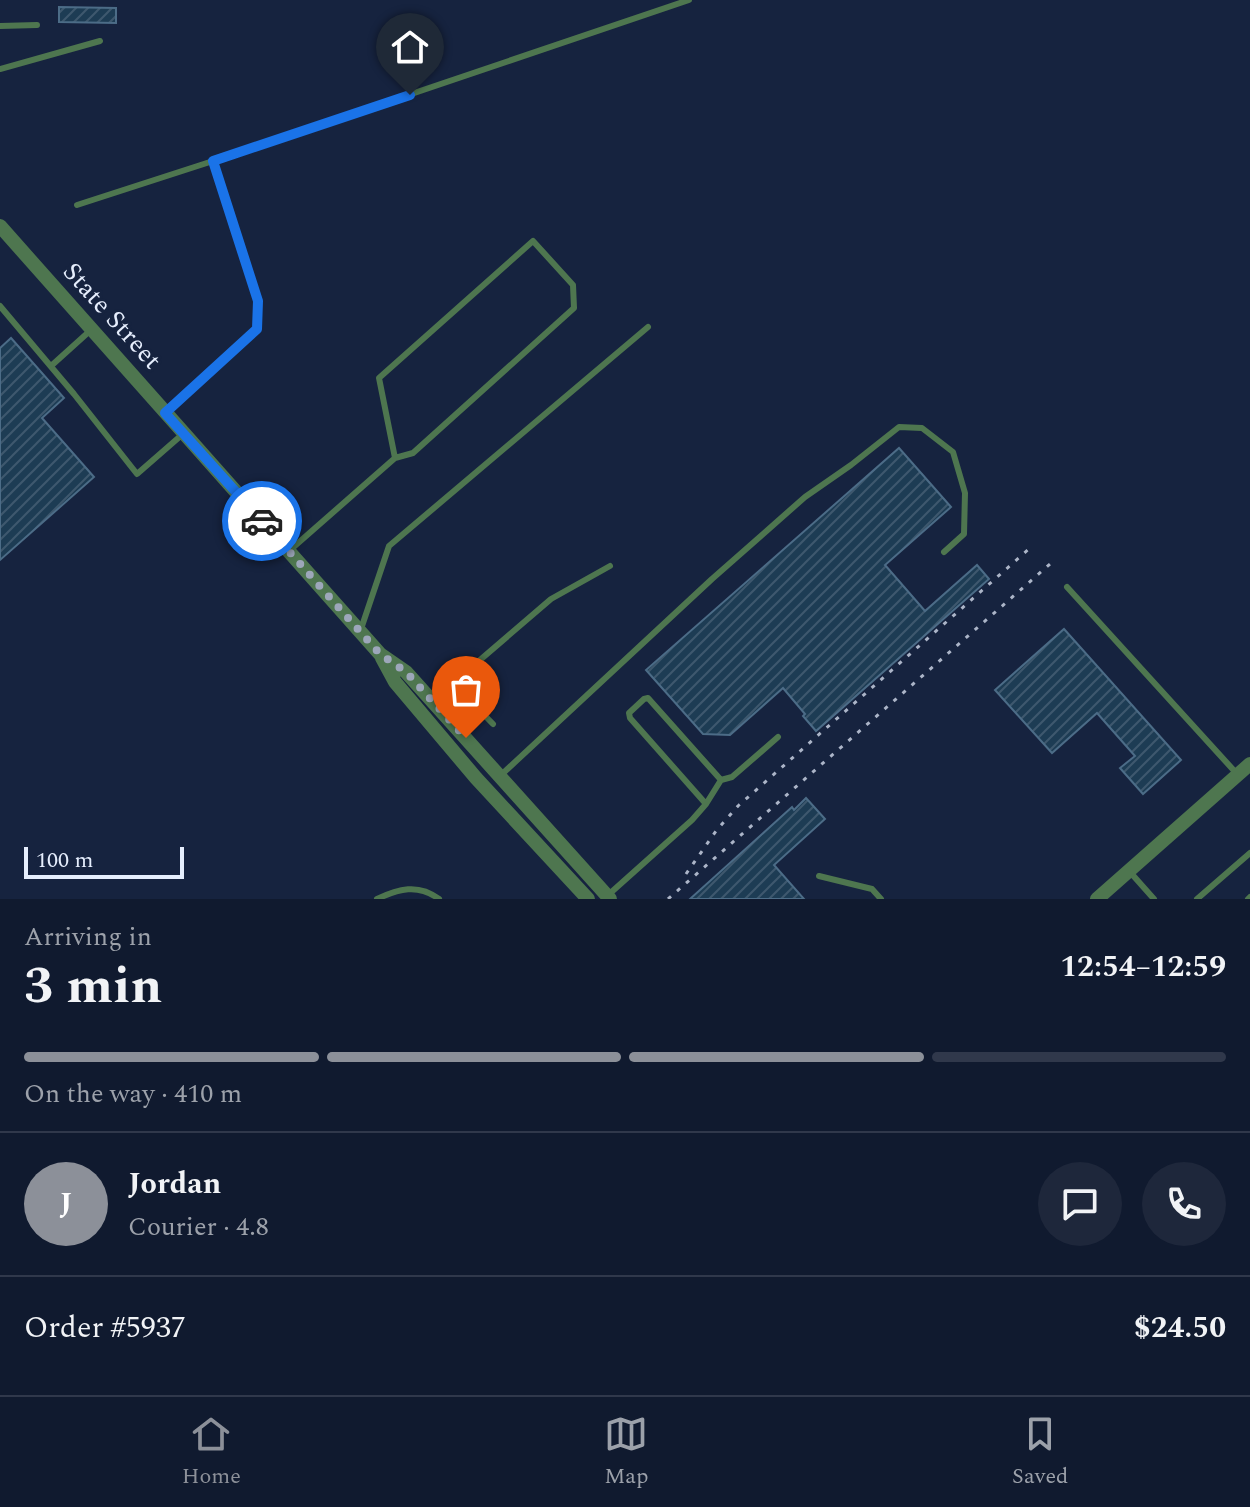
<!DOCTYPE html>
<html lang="en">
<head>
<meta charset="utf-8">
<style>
	:root { --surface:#101a2f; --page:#1e273b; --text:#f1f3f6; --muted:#9ca1aa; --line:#30384b; --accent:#8c9099 }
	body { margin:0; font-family:Spectral,serif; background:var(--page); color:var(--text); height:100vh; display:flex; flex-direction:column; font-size:30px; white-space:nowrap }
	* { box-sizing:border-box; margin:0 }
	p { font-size:26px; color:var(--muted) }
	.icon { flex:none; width:44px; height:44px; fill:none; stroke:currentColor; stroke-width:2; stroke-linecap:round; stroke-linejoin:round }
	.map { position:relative; height:899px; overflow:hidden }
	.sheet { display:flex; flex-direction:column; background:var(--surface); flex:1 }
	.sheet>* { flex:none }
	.scale { position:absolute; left:24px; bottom:20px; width:160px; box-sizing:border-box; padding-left:8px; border:4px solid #e6eefd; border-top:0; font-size:22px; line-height:28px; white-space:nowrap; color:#e6eefd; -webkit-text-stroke:6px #16233f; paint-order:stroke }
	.pin { position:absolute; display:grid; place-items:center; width:68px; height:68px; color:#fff; margin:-82px -34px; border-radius:50% 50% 50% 0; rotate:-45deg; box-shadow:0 0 8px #0007 }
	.pin .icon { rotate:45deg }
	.courier { position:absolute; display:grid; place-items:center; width:80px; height:80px; margin:-40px; border:6px solid #1a73e8; border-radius:50%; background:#fff; color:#222; box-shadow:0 2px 10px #0007 }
	.head em { font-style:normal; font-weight:700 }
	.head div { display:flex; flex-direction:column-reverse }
	.head { display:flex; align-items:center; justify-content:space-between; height:136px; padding:0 24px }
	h1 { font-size:52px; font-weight:700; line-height:60px }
	.bar { display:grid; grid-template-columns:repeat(4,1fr); gap:12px 8px; align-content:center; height:96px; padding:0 24px }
	.bar i { height:10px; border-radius:6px; background:var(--line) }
	.bar .current { background:var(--accent) }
	.bar p { grid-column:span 4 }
	.line { display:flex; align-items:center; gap:20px; padding:0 24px; border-top:2px solid var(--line) }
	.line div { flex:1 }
	.round { display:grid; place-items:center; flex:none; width:84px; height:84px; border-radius:42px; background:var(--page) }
	.tab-bar { display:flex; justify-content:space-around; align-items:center; height:112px; border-top:2px solid var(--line); background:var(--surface); font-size:22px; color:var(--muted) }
	.tab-bar a { display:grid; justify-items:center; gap:4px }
	.tab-bar .current { color:var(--accent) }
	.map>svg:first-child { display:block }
	.building { fill:url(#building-hatch); stroke:#4c6c87; stroke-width:2 }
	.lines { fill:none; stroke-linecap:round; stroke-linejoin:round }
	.service { stroke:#4e764f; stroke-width:6 }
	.tertiary { stroke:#4e764f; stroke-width:14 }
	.rail { stroke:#acb5c8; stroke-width:3; stroke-dasharray:4 8; stroke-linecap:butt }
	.done { stroke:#9da7ba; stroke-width:8; stroke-dasharray:0 14.4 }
	.route { stroke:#1a73e8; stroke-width:10 }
	.labels { text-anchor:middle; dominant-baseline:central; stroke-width:6; stroke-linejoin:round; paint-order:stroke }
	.street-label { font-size:26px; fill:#e6eefd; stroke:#16233f }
</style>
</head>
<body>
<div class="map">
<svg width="1250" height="899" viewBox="0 0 1250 899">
	<defs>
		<pattern id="building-hatch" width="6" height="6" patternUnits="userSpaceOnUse" patternTransform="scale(2)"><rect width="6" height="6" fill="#1d3c54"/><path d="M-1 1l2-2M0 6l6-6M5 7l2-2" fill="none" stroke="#3e586e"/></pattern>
	</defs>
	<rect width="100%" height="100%" fill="#16233f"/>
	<path class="building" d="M 59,7 L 116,8 L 116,23 L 59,22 Z
		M 11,338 L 64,398 L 42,418 L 94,477 L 0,560 L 0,348 Z
		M 899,448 L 951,507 L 885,565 L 925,611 L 977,565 L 989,579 L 816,731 L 803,716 L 805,714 L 783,688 L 730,735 L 703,734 L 646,670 Z
		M 1064,629 L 1181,760 L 1143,794 L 1120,768 L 1135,756 L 1097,713 L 1052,753 L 995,690 Z
		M 806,798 L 825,819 L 774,865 L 804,899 L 690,899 L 792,807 L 794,810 Z"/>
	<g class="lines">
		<path class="service" d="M 0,26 L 37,25
			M 0,69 L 100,41
			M 77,205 L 213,161
			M 0,306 L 74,394 L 137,474 L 184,433
			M 51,366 L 92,329
			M 165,413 L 257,329 L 258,301 L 213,161 L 689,0
			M 289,551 L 395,458 L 413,453 L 574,308 L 573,285 L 533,241 L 379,378 L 395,458
			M 1067,587 L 1238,775
			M 361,629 L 389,546 L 648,327
			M 452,684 L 551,599 L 610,566
			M 432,701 L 452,684 L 454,684 L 493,724
			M 500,776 L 712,579 L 805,497 L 851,465 L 899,427 L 922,428 L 953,452 L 965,493 L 964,534 L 944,552
			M 706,804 L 721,780
			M 1130,872 L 1154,899
			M 819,876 L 872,889 L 881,899
			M 607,896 L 692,820 L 706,804 L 630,718 L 629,713 L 644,699 L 648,698 L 721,780 L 732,777 L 778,737
			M 377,899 C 398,889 418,883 439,899
			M 1197,899 L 1250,853
			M 1248,899 L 1250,897"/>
		<path class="tertiary" d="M 0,226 L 380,654 L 406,672 L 610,899
			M 382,658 L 395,682 L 476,778 L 588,899
			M 1097,899 L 1250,764"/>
		<path class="rail" d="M 686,874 L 716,831 L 738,806 L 1030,548
			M 668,899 L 1050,564"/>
	</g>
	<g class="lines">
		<path class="done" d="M 262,521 L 380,654 L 406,672 L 466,738"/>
		<path class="route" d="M 262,521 L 165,413 L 257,329 L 258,301 L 213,161 L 410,95"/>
	</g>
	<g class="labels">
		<g class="street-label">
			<text transform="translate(112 316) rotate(48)">State Street</text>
		</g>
	</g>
</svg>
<div class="scale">100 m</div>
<div class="pin" style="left:466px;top:738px;background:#ea580c"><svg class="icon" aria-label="bag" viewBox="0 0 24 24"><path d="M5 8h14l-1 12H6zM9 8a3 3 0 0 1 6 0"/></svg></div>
<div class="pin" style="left:410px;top:95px;background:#1f2937"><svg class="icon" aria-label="home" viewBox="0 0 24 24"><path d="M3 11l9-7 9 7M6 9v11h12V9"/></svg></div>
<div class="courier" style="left:262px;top:521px"><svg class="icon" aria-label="car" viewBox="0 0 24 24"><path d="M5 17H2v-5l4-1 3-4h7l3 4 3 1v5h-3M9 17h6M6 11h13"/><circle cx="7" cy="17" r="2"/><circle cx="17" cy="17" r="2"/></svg></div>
</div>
<section class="sheet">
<div class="head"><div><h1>3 min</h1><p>Arriving in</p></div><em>12:54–12:59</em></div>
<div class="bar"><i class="current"></i><i class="current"></i><i class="current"></i><i></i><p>On the way · 410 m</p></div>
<div class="line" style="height:144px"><b class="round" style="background:var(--accent);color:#fff">J</b><div><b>Jordan</b><p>Courier · 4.8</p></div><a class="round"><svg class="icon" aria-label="chat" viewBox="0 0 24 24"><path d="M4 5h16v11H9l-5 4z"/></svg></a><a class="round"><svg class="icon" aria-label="phone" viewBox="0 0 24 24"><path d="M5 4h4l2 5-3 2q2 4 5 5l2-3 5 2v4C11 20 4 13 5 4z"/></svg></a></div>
<div class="line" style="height:104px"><div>Order #5937</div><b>$24.50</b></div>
</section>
<nav class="tab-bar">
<a class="current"><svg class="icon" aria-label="home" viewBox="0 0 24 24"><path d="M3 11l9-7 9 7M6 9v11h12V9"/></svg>Home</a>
<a><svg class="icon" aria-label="map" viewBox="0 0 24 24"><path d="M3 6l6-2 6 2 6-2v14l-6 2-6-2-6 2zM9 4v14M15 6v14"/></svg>Map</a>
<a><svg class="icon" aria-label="saved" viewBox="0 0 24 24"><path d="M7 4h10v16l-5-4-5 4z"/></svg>Saved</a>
</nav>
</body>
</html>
